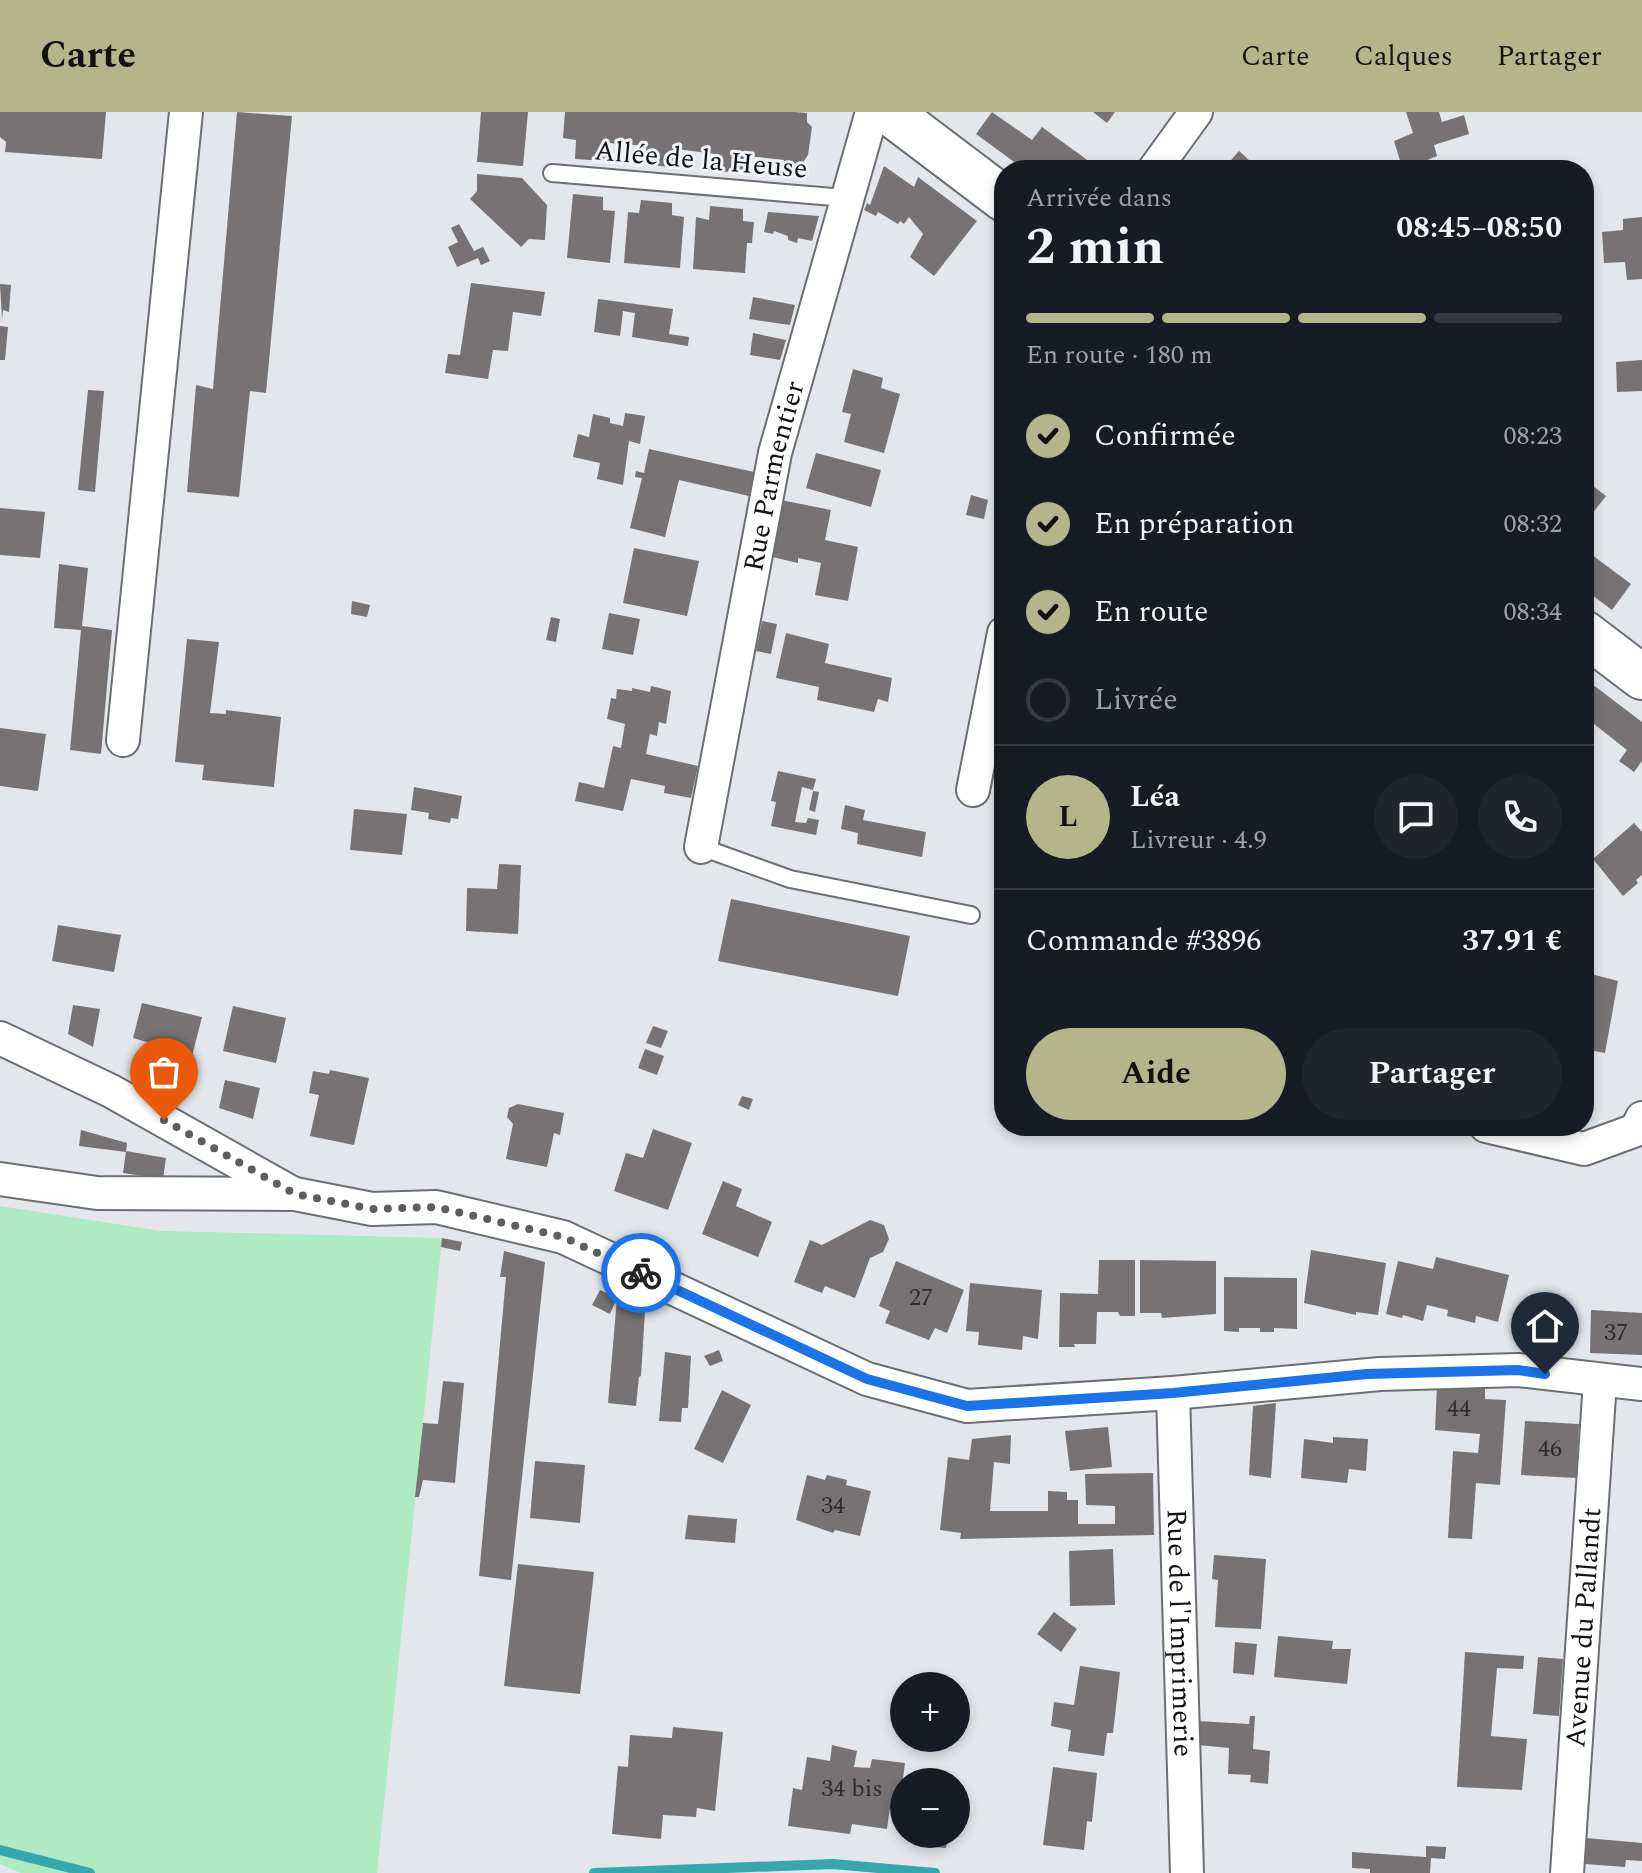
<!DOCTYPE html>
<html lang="fr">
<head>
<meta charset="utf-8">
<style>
	:root { --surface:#171b24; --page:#20242c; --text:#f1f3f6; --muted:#9ea1a6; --line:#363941; --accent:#b4b58a }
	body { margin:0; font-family:Spectral,serif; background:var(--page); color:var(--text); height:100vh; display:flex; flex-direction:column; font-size:30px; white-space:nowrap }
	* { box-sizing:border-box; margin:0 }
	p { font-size:26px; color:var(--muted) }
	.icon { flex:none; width:44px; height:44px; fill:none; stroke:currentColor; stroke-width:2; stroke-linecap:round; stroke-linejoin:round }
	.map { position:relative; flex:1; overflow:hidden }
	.details { position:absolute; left:994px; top:48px; width:600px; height:976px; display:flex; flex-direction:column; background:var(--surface); border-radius:32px; box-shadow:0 4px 12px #0003 }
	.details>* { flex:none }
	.tools { position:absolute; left:890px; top:1560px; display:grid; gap:16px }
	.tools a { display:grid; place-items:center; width:80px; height:80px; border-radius:50%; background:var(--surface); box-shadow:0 4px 12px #0003; font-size:40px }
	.pin { position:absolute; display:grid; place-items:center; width:68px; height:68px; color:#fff; margin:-82px -34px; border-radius:50% 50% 50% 0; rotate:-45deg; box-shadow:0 0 8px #0007 }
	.pin .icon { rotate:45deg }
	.courier { position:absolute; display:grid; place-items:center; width:80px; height:80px; margin:-40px; border:6px solid #1a73e8; border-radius:50%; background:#fff; color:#222; box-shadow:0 2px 10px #0007 }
	.headline em { font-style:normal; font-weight:700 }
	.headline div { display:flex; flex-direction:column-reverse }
	.headline { display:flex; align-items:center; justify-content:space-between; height:136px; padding:0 32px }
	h1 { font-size:52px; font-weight:700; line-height:60px }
	.bar { display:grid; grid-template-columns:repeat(4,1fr); gap:12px 8px; align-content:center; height:96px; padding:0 32px }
	.bar i { height:10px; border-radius:6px; background:var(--line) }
	.bar .current { background:var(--accent) }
	.bar p { grid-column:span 4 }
	.line { display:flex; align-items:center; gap:20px; padding:0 32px; border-top:2px solid var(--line) }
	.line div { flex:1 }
	.round { display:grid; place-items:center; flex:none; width:84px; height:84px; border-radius:42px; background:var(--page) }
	ol { padding:0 32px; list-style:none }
	li { display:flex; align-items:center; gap:24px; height:88px }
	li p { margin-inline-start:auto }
	li .icon { padding:8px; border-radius:50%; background:var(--accent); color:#111; stroke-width:4 }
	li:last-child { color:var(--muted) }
	li i { width:44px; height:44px; border:4px solid var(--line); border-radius:50% }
	.button { display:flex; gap:16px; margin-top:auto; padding:16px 32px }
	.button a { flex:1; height:92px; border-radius:48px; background:var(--accent); color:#111; font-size:32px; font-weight:700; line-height:92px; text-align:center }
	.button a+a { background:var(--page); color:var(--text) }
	header { display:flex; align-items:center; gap:48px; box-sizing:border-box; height:112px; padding:0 40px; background:var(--accent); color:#111 }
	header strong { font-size:38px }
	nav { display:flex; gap:44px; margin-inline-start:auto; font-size:28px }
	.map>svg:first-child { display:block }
	.green { fill:#aeeac2 }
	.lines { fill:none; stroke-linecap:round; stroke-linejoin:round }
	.stream { stroke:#36a6af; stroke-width:10 }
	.building { fill:#777375 }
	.lane-casing { stroke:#6b6f72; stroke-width:20 }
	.street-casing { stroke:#6b6f72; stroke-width:36 }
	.secondary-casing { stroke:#6b6f72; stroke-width:48 }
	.lane { stroke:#fff; stroke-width:16 }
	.street { stroke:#fff; stroke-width:32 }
	.secondary { stroke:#fff; stroke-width:44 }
	.done { stroke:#5b5d60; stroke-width:8; stroke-dasharray:0 14.4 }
	.route { stroke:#1a73e8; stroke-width:10 }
	.labels { text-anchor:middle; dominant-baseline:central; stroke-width:6; stroke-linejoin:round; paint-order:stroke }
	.number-label { font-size:24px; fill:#2b2b2d }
	.street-label { font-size:28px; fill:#121315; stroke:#f0f4f8 }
</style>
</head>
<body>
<header>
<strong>Carte</strong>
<nav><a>Carte</a><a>Calques</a><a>Partager</a></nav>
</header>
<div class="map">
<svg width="1642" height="1761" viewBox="0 0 1642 1761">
	<rect width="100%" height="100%" fill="#e3e7eb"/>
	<path class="green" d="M 0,1094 L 161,1119 L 442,1126 L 377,1761 L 21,1761 L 0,1752 Z"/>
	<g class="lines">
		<path class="stream" d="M 0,1738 L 90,1761
			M 594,1761 L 833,1752 L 935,1761"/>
	</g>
	<path class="building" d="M 0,0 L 106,0 L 102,47 L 5,40 L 6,30 L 0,25 Z
		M 237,0 L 292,4 L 266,281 L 250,279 L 239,385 L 187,380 L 196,273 L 213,277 Z
		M 481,0 L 528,0 L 523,54 L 477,50 Z
		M 565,0 L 795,0 L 807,1 L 807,10 L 812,15 L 808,43 L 804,49 L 802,65 L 783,63 L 784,48 L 747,44 L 745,61 L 714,59 L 715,42 L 677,37 L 676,56 L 646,52 L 646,34 L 609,31 L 607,49 L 575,47 L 576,28 L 563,26 Z
		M 992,0 L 1032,28 L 1042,15 L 1101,58 L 1025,58 L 976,22 Z
		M 1093,0 L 1115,0 L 1107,11 Z
		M 1406,0 L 1439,0 L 1442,10 L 1464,3 L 1469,22 L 1434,33 L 1437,44 L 1403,58 L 1394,29 L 1413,21 Z
		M 1239,39 L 1260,58 L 1213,58 L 1220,51 L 1225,55 Z
		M 884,54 L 914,75 L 918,65 L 977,109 L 934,164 L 910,145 L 923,122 L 909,105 L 904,112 L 900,109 L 898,112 L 878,100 L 876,104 L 864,98 L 867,91 L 870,93 Z
		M 477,62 L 522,66 L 547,93 L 545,128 L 529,127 L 521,135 L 470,87 L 477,79 Z
		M 573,82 L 603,85 L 603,98 L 615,99 L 610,151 L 567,146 Z
		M 641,88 L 672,91 L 672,103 L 684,105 L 680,156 L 624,151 L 628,100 L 639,101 Z
		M 710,94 L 743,97 L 743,109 L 754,110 L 752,131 L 747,131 L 745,161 L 693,157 L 696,105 L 709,108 Z
		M 768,100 L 819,104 L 812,129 L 798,126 L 797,131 L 788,128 L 788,124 L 774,119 L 773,122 L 764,120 Z
		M 1642,105 L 1642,167 L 1627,168 L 1625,150 L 1604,151 L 1602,120 L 1623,118 L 1623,107 Z
		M 459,112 L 474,139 L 483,135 L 490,149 L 481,153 L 478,146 L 457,155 L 448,135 L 458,130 L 451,116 Z
		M 471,171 L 545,180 L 541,204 L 513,200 L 508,239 L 493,238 L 488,267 L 445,261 L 448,242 L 460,243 Z
		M 0,172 L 11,173 L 9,200 L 3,198 L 2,208 Z
		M 753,185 L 795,193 L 790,213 L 749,207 Z
		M 598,187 L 673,197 L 669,222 L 689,225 L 688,234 L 632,225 L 635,201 L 623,199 L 620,224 L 594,220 Z
		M 0,214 L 8,215 L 5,248 L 0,248 Z
		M 753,221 L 786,228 L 780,248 L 750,243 Z
		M 1642,248 L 1642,279 L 1617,280 L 1616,250 Z
		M 853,257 L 883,266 L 881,276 L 900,282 L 884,341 L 844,330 L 851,302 L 842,300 Z
		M 88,278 L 104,279 L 95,380 L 78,378 Z
		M 625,301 L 645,304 L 640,332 L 629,329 L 623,373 L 597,367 L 600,351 L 573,345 L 578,322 L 589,325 L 593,302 L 610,306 L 610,311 L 623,314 Z
		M 649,337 L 754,360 L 749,384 L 679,368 L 665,425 L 630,416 L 642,366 L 635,365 L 636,359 L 644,361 Z
		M 816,341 L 881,358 L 871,395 L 806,376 Z
		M 1584,367 L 1606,384 L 1591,403 L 1588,401 L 1584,406 Z
		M 971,383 L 988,388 L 984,407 L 966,403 Z
		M 781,388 L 831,398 L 825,428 L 858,435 L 848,489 L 815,483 L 821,451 L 798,446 L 798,451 L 772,445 Z
		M 0,396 L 45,400 L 40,446 L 0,443 Z
		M 634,436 L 699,449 L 687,504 L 623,491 Z
		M 1584,437 L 1631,472 L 1612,498 L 1584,477 Z
		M 59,452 L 88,456 L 82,514 L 112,518 L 101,642 L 70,638 L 81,518 L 54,516 Z
		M 352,489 L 370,493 L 367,505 L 351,502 Z
		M 609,501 L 640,507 L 633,543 L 602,537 Z
		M 551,505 L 560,507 L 556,530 L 546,528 Z
		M 762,509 L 777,512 L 771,542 L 756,539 Z
		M 786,521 L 829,532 L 825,551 L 892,566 L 888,590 L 878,587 L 874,600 L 817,588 L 819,575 L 776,566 Z
		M 187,527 L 219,530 L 210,601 L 226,602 L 226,598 L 281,605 L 274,675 L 202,668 L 204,653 L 175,650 Z
		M 1584,566 L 1642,610 L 1642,649 L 1634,660 L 1619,649 L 1627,638 L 1594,612 L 1584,625 Z
		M 651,574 L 671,579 L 666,612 L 659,610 L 657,624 L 650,622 L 646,642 L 698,654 L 691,686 L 664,681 L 665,674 L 631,667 L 623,699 L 575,689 L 579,670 L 604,676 L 613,634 L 621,636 L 625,612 L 607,607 L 611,586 L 616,587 L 617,577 L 632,579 L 632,576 L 650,580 Z
		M 0,616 L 46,622 L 38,679 L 0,674 Z
		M 778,659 L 816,667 L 813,678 L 802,675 L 795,710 L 806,711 L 808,706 L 819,708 L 816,723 L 771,714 L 776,690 L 771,689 Z
		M 414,675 L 462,684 L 458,707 L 451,706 L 450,711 L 428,707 L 429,701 L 411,698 Z
		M 813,679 L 819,680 L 815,700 L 809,698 Z
		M 845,693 L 865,698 L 863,708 L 926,720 L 922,745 L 857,732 L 858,721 L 841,717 Z
		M 354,697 L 407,702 L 402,743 L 350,738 Z
		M 1634,711 L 1642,720 L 1642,763 L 1636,768 L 1638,771 L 1623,784 L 1593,747 Z
		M 499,752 L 521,753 L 518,822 L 466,819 L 467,776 L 497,777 Z
		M 731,787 L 910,824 L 898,884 L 718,849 Z
		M 1584,808 L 1592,810 L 1585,843 L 1584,843 Z
		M 58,813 L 121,823 L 114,860 L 52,849 Z
		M 1584,860 L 1618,869 L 1605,941 L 1584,937 L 1587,894 L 1584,893 Z
		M 142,891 L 202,905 L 190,952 L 168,946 L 171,937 L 133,926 Z
		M 73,893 L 100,897 L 93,935 L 68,922 Z
		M 233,894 L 286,906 L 276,951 L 223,939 Z
		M 653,914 L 668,919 L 661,936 L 646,931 Z
		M 645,937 L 664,944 L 657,963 L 638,956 Z
		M 330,958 L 369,966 L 354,1033 L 310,1024 L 319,983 L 309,981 L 313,959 L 329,962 Z
		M 225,968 L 260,976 L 253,1007 L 219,996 Z
		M 742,984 L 753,987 L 749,998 L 738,993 Z
		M 518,992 L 564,1001 L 560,1023 L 554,1021 L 547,1055 L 506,1047 L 513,1012 L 507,1005 L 509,996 Z
		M 653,1017 L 692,1031 L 668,1098 L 614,1079 L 626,1041 L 643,1046 Z
		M 81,1018 L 127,1031 L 126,1040 L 79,1034 Z
		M 126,1039 L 166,1046 L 163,1067 L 123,1061 Z
		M 723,1069 L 742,1077 L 736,1094 L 772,1110 L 758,1145 L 702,1122 Z
		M 870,1108 L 884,1113 L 889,1127 L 883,1140 L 870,1146 L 855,1186 L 825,1174 L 822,1181 L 794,1170 L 810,1128 L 822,1133 Z
		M 442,1126 L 462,1130 L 460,1139 L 441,1135 Z
		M 1311,1138 L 1386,1151 L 1378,1203 L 1356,1200 L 1356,1203 L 1304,1191 Z
		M 504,1139 L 545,1150 L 511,1468 L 479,1464 L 506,1165 L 500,1165 Z
		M 1436,1145 L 1509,1163 L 1498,1210 L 1476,1204 L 1475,1211 L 1447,1204 L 1448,1198 L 1427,1193 L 1423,1209 L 1403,1203 L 1402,1206 L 1386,1202 L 1398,1149 L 1433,1157 Z
		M 1099,1148 L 1135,1148 L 1135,1204 L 1120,1204 L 1118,1200 L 1097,1200 L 1096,1232 L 1074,1232 L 1075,1235 L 1059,1235 L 1060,1181 L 1098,1182 Z
		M 1140,1148 L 1216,1149 L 1216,1202 L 1162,1206 L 1161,1201 L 1140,1201 Z
		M 896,1149 L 964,1178 L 947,1221 L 935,1216 L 929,1228 L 885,1211 L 890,1199 L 879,1194 Z
		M 1224,1165 L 1297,1166 L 1297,1217 L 1274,1216 L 1274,1220 L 1260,1220 L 1260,1216 L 1239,1216 L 1239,1220 L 1224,1219 Z
		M 970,1171 L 1042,1178 L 1038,1227 L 1023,1224 L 1022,1238 L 978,1233 L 979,1220 L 966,1219 Z
		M 600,1178 L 617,1186 L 610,1202 L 592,1193 Z
		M 617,1186 L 645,1199 L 641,1264 L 639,1265 L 636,1294 L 608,1291 Z
		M 1591,1198 L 1642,1201 L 1642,1243 L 1590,1241 Z
		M 719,1238 L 723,1249 L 710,1254 L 704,1244 Z
		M 665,1240 L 691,1244 L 688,1296 L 682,1296 L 681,1310 L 659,1309 Z
		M 443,1269 L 464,1271 L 455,1371 L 423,1368 L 419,1385 L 415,1385 L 423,1311 L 438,1312 Z
		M 1437,1272 L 1485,1276 L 1485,1287 L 1506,1288 L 1500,1373 L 1476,1371 L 1472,1427 L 1448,1426 L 1453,1339 L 1478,1341 L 1480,1322 L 1435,1318 Z
		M 722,1278 L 751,1293 L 723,1351 L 694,1337 Z
		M 1276,1291 L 1271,1366 L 1249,1363 L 1253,1294 Z
		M 1525,1309 L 1579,1312 L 1576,1366 L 1521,1363 Z
		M 1108,1315 L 1112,1355 L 1070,1359 L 1065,1319 Z
		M 1011,1323 L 1010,1352 L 994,1350 L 990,1399 L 1048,1399 L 1048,1379 L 1067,1380 L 1067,1388 L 1078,1388 L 1078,1412 L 1115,1412 L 1115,1394 L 1086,1393 L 1085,1362 L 1153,1361 L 1154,1423 L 960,1427 L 961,1421 L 940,1418 L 948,1345 L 969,1348 L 972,1327 Z
		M 1333,1325 L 1368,1327 L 1366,1359 L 1349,1357 L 1347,1371 L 1301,1366 L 1304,1327 L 1333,1331 Z
		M 535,1349 L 585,1353 L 580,1411 L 530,1406 Z
		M 807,1363 L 825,1368 L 827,1363 L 847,1368 L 846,1373 L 871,1379 L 860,1424 L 835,1418 L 833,1421 L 796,1408 Z
		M 688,1403 L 737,1407 L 735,1431 L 685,1427 Z
		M 1113,1437 L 1115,1493 L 1070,1494 L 1069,1439 Z
		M 1214,1443 L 1266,1447 L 1261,1517 L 1215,1515 L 1218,1468 L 1212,1467 Z
		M 518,1452 L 594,1460 L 580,1582 L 504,1574 Z
		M 1054,1500 L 1077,1517 L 1061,1540 L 1037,1522 Z
		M 1278,1524 L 1333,1529 L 1332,1537 L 1351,1537 L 1347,1572 L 1274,1565 Z
		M 1235,1530 L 1257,1532 L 1254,1563 L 1233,1561 Z
		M 1465,1540 L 1524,1544 L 1523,1557 L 1497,1556 L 1491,1624 L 1527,1627 L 1522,1678 L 1457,1675 Z
		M 1538,1545 L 1563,1547 L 1559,1604 L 1533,1602 Z
		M 1080,1554 L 1120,1560 L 1113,1621 L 1107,1621 L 1104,1644 L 1068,1639 L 1071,1618 L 1051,1614 L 1054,1590 L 1074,1593 Z
		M 1250,1604 L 1255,1604 L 1253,1637 L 1270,1639 L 1268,1672 L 1250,1670 L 1251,1663 L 1228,1662 L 1229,1636 L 1198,1633 L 1198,1609 L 1249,1612 Z
		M 673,1615 L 723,1620 L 715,1699 L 697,1696 L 696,1705 L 663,1703 L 661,1727 L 612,1722 L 618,1654 L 628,1655 L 630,1623 L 672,1626 Z
		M 832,1633 L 857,1639 L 854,1655 L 870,1656 L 872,1647 L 905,1651 L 899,1697 L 890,1695 L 887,1717 L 852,1712 L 850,1722 L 788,1714 L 793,1676 L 802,1678 L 807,1645 L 830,1649 Z
		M 1053,1655 L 1097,1661 L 1092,1710 L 1087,1709 L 1084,1738 L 1043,1733 Z
		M 935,1722 L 948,1722 L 946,1736 L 934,1735 Z
		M 1586,1726 L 1642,1731 L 1642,1749 L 1626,1748 L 1625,1755 L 1585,1752 Z
		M 1426,1734 L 1446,1735 L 1445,1747 L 1431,1746 L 1430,1761 L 1370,1761 L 1370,1757 L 1352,1756 L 1352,1740 L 1426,1745 Z"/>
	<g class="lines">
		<g class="lane-casing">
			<path id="lane" d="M 552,61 L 845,86
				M 701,735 L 790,767 L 971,803"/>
		</g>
		<g class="street-casing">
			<g id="street">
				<path d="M 1154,58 L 1196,0"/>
				<path d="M 123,628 L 186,0"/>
				<path d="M 973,678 L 1004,521"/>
				<path id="s1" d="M 701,735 L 775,341 L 872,0"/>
				<path d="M 0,926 L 111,979 L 292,1081"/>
				<path d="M 1486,1014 L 1584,1037 L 1636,1018 L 1642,1006"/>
				<path d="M 0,1067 L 97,1081 L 295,1082 L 372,1097 L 436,1095 L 563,1125 L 867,1267 L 967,1294 L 1173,1281 L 1380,1262 L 1518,1258 L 1642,1272"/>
				<path id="s2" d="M 1173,1281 L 1187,1761"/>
				<path id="s3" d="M 1567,1761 L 1600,1269"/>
			</g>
		</g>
		<g class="secondary-casing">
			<path id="secondary" d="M 889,0 L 1004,87
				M 1584,521 L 1642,565"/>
		</g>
		<use href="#lane" class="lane"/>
		<use href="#street" class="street"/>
		<use href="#secondary" class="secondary"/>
	</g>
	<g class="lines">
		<path class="done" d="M 164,1008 L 295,1082 L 372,1097 L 436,1095 L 563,1125 L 641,1161"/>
		<path class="route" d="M 641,1161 L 867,1267 L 967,1294 L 1173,1281 L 1367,1262 L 1518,1258 L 1545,1262"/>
	</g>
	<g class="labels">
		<g class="number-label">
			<text x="921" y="1186">27</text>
			<text x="1616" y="1221">37</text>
			<text x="1459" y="1297">44</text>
			<text x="1550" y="1337">46</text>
			<text x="833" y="1394">34</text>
			<text x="852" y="1677">34 bis</text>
		</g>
		<g class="street-label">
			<text transform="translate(701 48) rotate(5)">Allée de la Heuse</text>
			<text stroke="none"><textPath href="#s1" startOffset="378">Rue Parmentier</textPath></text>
			<text stroke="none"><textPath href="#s3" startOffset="246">Avenue du Pallandt</textPath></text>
			<text stroke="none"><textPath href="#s2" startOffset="240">Rue de l'Imprimerie</textPath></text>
		</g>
	</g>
</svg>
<div class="tools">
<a>+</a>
<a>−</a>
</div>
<div class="pin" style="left:164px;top:1008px;background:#ea580c"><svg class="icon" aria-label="bag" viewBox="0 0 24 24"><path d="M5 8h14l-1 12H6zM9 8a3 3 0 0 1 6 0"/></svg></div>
<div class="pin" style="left:1545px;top:1262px;background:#1f2937"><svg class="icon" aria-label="home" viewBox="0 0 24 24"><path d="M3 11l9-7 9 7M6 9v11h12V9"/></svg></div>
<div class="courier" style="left:641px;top:1161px"><svg class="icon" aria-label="bike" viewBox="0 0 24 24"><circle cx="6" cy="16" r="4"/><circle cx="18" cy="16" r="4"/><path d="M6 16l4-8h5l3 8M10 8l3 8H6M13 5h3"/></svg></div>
<section class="details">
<div class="headline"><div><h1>2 min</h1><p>Arrivée dans</p></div><em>08:45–08:50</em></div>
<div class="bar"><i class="current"></i><i class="current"></i><i class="current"></i><i></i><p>En route · 180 m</p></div>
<ol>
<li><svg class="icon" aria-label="check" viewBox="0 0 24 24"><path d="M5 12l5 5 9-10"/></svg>Confirmée<p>08:23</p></li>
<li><svg class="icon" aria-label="check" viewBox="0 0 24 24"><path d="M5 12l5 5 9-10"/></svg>En préparation<p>08:32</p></li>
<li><svg class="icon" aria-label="check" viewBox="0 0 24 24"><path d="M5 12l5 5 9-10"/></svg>En route<p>08:34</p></li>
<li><i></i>Livrée</li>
</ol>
<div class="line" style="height:144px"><b class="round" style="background:var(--accent);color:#111">L</b><div><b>Léa</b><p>Livreur · 4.9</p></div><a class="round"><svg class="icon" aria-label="chat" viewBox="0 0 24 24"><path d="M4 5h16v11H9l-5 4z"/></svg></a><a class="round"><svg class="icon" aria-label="phone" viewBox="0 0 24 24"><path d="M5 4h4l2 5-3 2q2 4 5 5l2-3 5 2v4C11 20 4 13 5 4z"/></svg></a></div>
<div class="line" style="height:104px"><div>Commande #3896</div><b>37.91 €</b></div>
<div class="button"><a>Aide</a><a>Partager</a></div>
</section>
</div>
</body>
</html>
